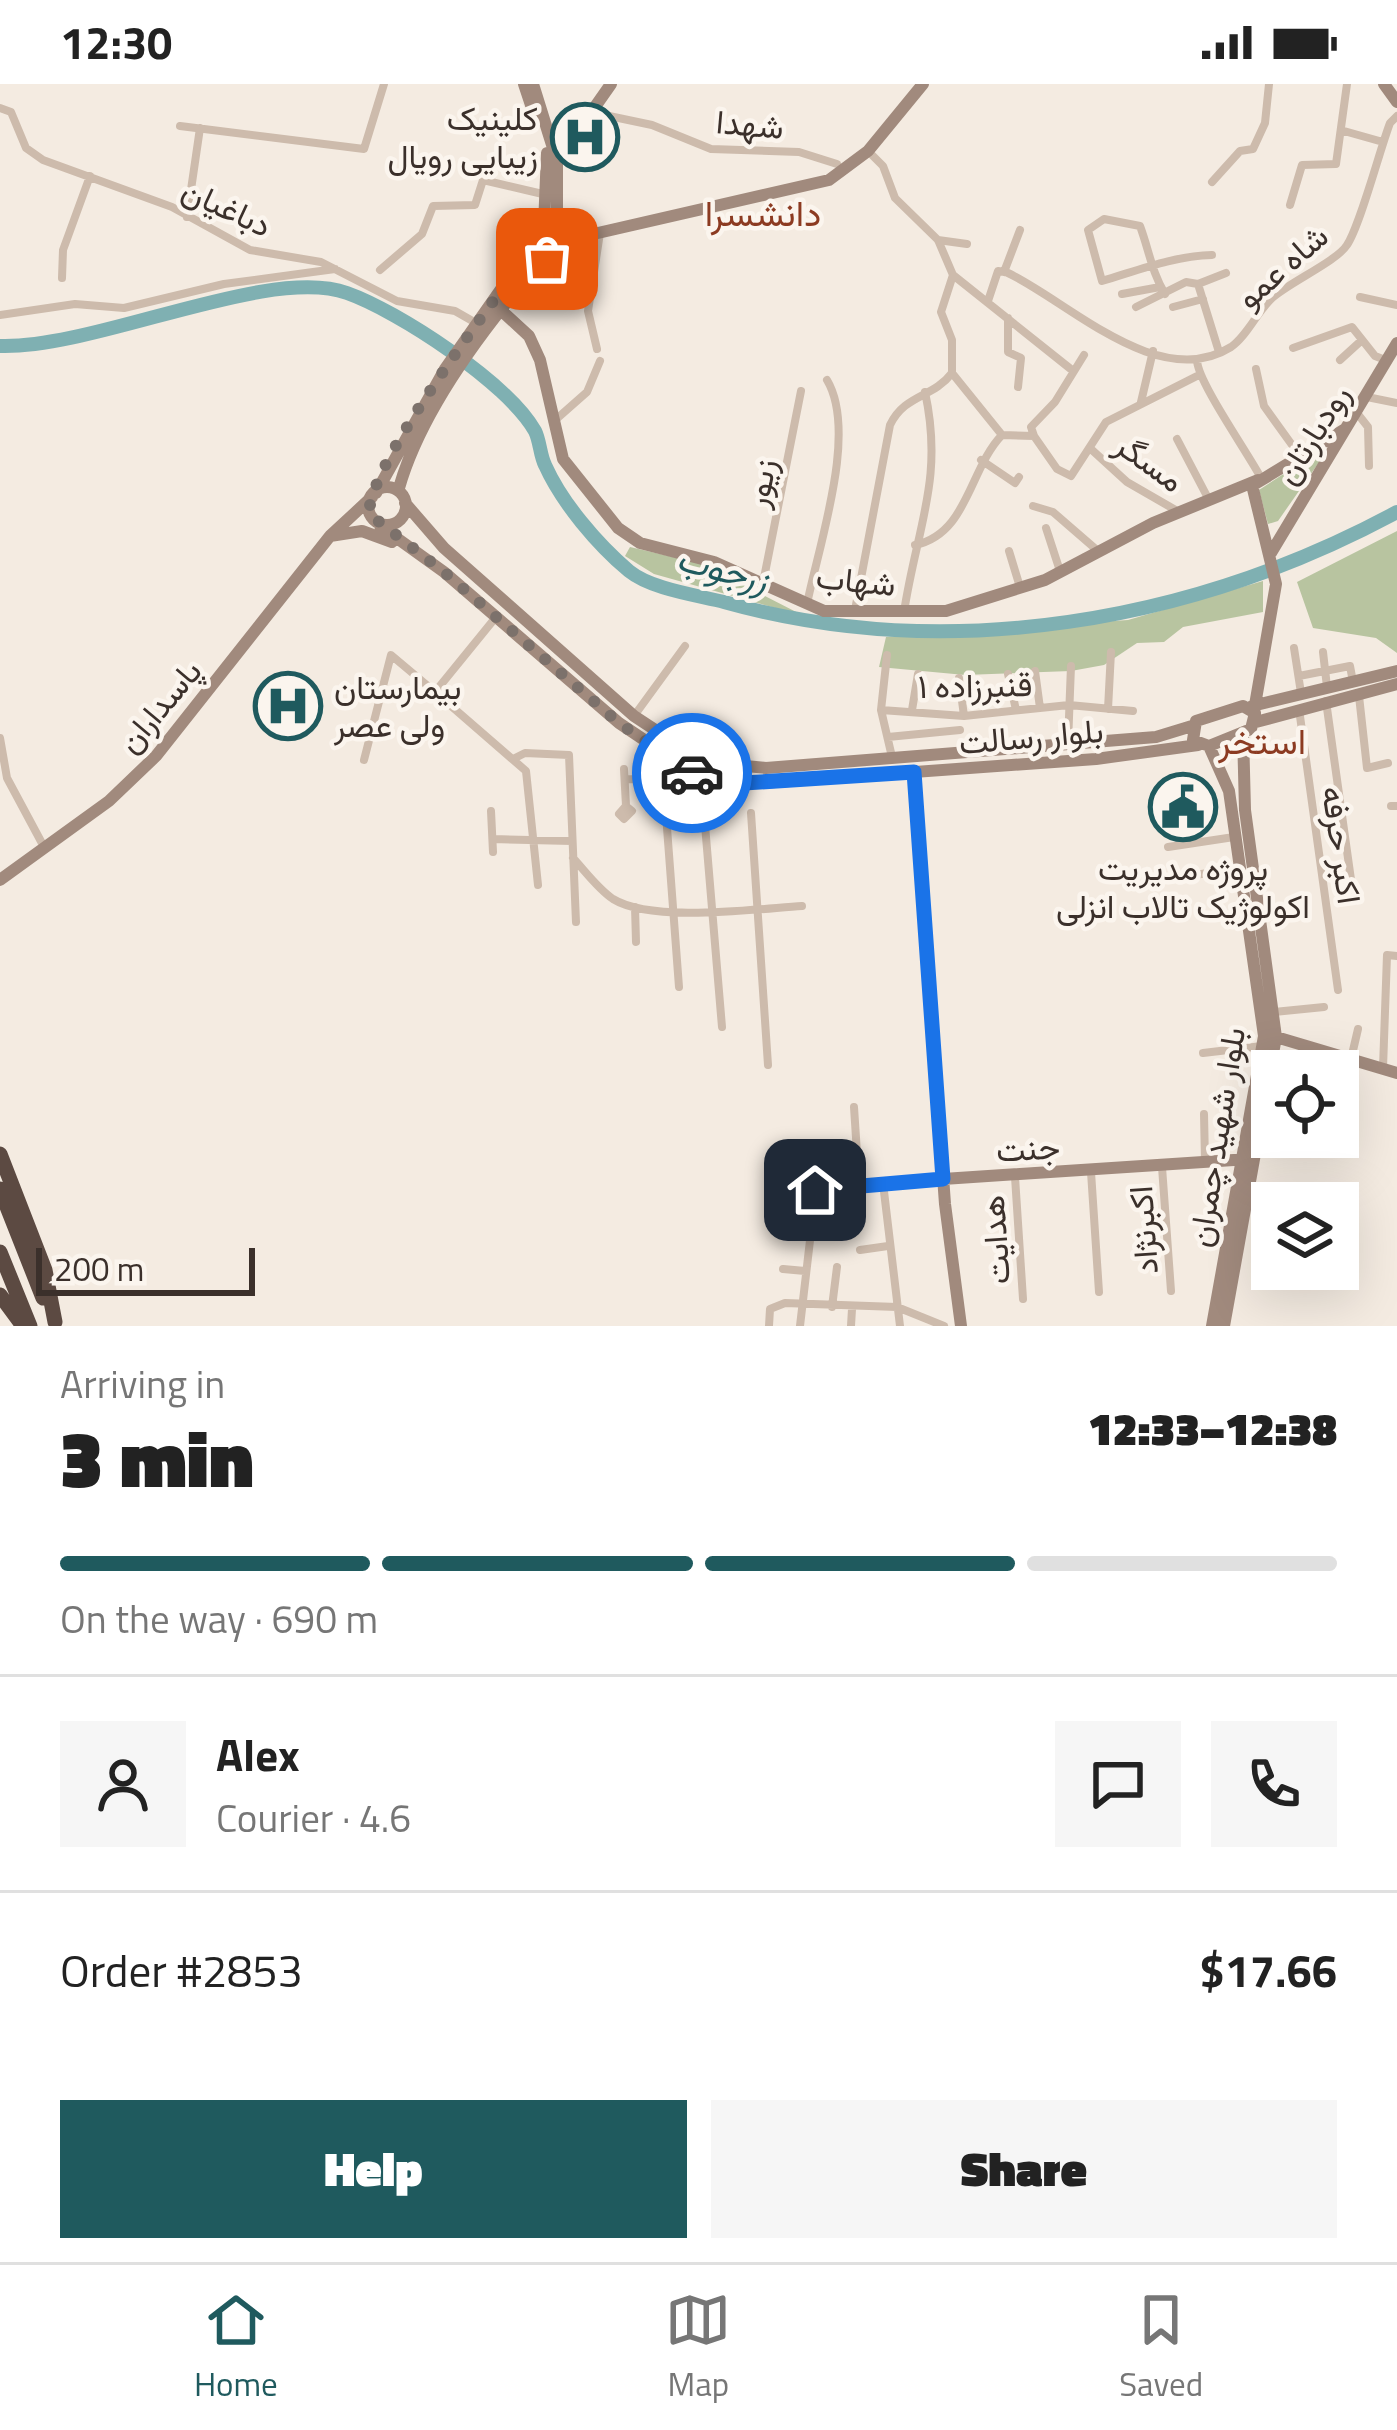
<!DOCTYPE html>
<html lang="en">
<head>
<meta charset="utf-8">
<style>
	:root { --surface:#fff; --page:#f6f6f6; --text:#222; --muted:#767676; --line:#e0e0e0; --accent:#1f5a5e }
	body { margin:0; font-family:"Titillium Web",Vazirmatn,sans-serif; background:var(--page); color:var(--text); height:100vh; display:flex; flex-direction:column; font-size:45px; white-space:nowrap }
	* { box-sizing:border-box; margin:0 }
	p { font-size:39px; color:var(--muted) }
	.icon { flex:none; width:66px; height:66px; fill:none; stroke:currentColor; stroke-width:2; stroke-linecap:round; stroke-linejoin:round }
	.map { position:relative; height:1242px; overflow:hidden }
	.details { display:flex; flex-direction:column; background:var(--surface); flex:1 }
	.details>* { flex:none }
	.fabs { position:absolute; left:1251px; top:966px; display:grid; gap:24px }
	.fabs a { display:grid; place-items:center; width:108px; height:108px; border-radius:0px; background:var(--surface); box-shadow:0 12px 48px #0002; font-size:60px }
	.scale { position:absolute; left:36px; bottom:30px; width:219px; box-sizing:border-box; padding-left:12px; border:6px solid #3b302b; border-top:0; font-size:33px; line-height:42px; white-space:nowrap; color:#3b302b; -webkit-text-stroke:9px #fbf5ee; paint-order:stroke }
	.pin { position:absolute; display:grid; place-items:center; width:102px; height:102px; color:#fff; margin:-51px; border-radius:24px; box-shadow:0 6px 18px #0006 }
	.courier { position:absolute; display:grid; place-items:center; width:120px; height:120px; margin:-60px; border:9px solid #1a73e8; border-radius:50%; background:#fff; color:#222; box-shadow:0 3px 15px #0007 }
	.head em { font-style:normal; font-weight:800 }
	.head div { display:flex; flex-direction:column-reverse }
	.head { display:flex; align-items:center; justify-content:space-between; height:204px; padding:0 60px }
	h1 { font-size:78px; font-weight:800; line-height:90px }
	.bar { display:grid; grid-template-columns:repeat(4,1fr); gap:18px 12px; align-content:center; height:144px; padding:0 60px }
	.bar i { height:15px; border-radius:9px; background:var(--line) }
	.bar .active { background:var(--accent) }
	.bar p { grid-column:span 4 }
	.line { display:flex; align-items:center; gap:30px; padding:0 60px; border-top:3px solid var(--line) }
	.line div { flex:1 }
	.round { display:grid; place-items:center; flex:none; width:126px; height:126px; border-radius:0px; background:var(--page) }
	.action { display:flex; gap:24px; margin-top:auto; padding:24px 60px }
	.action a { flex:1; height:138px; border-radius:0px; background:var(--accent); color:#fff; font-size:48px; font-weight:800; line-height:138px; text-align:center }
	.action a+a { background:var(--page); color:var(--text) }
	.status { display:flex; justify-content:space-between; align-items:center; height:84px; padding:0 60px; background:var(--surface); direction:ltr }
	.status svg { height:33px; fill:currentColor }
	.menu { display:flex; justify-content:space-around; align-items:center; height:168px; border-top:3px solid var(--line); background:var(--surface); font-size:33px; color:var(--muted) }
	.menu a { display:grid; justify-items:center; gap:6px }
	.menu .active { color:var(--accent) }
	.map>svg:first-child { display:block }
	.green { fill:#b8c4a0 }
	.lines { fill:none; stroke-linecap:round; stroke-linejoin:round }
	.river { stroke:#7fb0b2; stroke-width:14 }
	.street { stroke:#cdbbac; stroke-width:8 }
	.secondary { stroke:#a18a7d; stroke-width:12 }
	.highway { stroke:#5c4a42; stroke-width:15 }
	.done { stroke:#7c716b; stroke-width:12; stroke-dasharray:0 21.6 }
	.route { stroke:#1a73e8; stroke-width:15 }
	.labels { text-anchor:middle; dominant-baseline:central; stroke-width:9; stroke-linejoin:round; paint-order:stroke }
	.poi-label { font-size:33px; fill:#3b302b; stroke:#fbf5ee; text-anchor:end }
	.street-label { font-size:33px; fill:#3b302b; stroke:#fbf5ee }
	.neighbourhood-label { font-size:36px; fill:#8c3b22; stroke:#fbf5ee }
	.water-label { font-size:36px; font-style:italic; fill:#1f5a5e; stroke:#fbf5ee }
</style>
</head>
<body>
<div class="status"><b>12:30</b><svg viewBox="0 0 49 12"><path d="M0 12V9h3v3zM5 12V6h3v6zM10 12V3h3v9zM15 12V0h3v12zM26 1h20v11H26zM47 4h2v5h-2z"/></svg></div>
<div class="map">
<svg width="1397" height="1242" viewBox="0 0 1397 1242">
	<rect width="100%" height="100%" fill="#f4ebe1"/>
	<path class="green" d="M 1319,367 L 1322,374 L 1278,437 L 1268,440 L 1259,406 Z
		M 1397,447 L 1397,569 L 1376,554 L 1313,544 L 1297,498 Z
		M 630,463 L 703,480 L 804,532 L 654,490 L 625,472 Z
		M 1263,497 L 1263,528 L 1183,543 L 1164,558 L 1137,559 L 1104,581 L 1071,587 L 965,591 L 879,583 L 886,553 L 1128,536 Z"/>
	<g class="lines">
		<path class="river" d="M 0,262 C 96,265 268,181 347,209 C 398,227 508,299 535,347 C 540,357 540,371 545,381 C 562,419 598,461 629,487 C 651,505 696,511 724,518 C 949,581 1193,538 1397,428"/>
		<path class="street" d="M 0,24 L 11,28 L 26,64 L 43,76 L 172,123 L 250,166 L 321,178 L 397,217 L 455,227 L 476,239
			M 590,28 L 652,41 L 711,65 L 799,68 L 837,80
			M 180,42 L 364,65 L 384,0
			M 1344,47 L 1383,58
			M 869,68 L 883,82 L 895,114 L 938,156 L 953,191 L 1072,286
			M 1212,98 L 1240,67 L 1253,65 L 1265,39 L 1269,0
			M 1290,121 L 1302,81 L 1336,80 L 1347,0
			M 187,133 L 200,44
			M 938,156 L 967,160
			M 380,186 L 422,150 L 433,122 L 475,121 L 483,96 L 547,111
			M 1004,188 L 1020,146
			M 62,194 L 63,166 L 90,92
			M 1122,210 L 1160,203
			M 1165,210 C 1152,189 1149,166 1140,142 L 1104,135 L 1088,146 L 1102,197 C 1139,186 1174,172 1212,171
			M 1360,213 L 1397,221
			M 988,217 L 998,187 L 1006,188 C 1067,216 1158,309 1231,263 C 1247,252 1257,228 1272,214 C 1290,198 1337,177 1347,161 C 1360,142 1380,65 1390,39 L 1397,32
			M 1136,223 L 1186,198 L 1198,200
			M 1173,223 L 1203,215
			M 0,231 L 75,220 L 124,224 L 224,200 L 335,185
			M 1008,234 L 1008,268 L 1021,274 L 1018,303
			M 1293,264 L 1352,243 L 1375,272 L 1388,277
			M 597,265 L 588,227 L 600,149
			M 1219,268 L 1198,200 L 1226,189
			M 1197,276 C 1197,297 1248,369 1261,394
			M 1340,276 L 1362,256
			M 1256,285 L 1264,322 L 1300,372
			M 952,289 L 1002,351 L 1034,352
			M 952,289 L 952,256 L 941,228 L 953,191
			M 1367,313 L 1397,319
			M 1141,318 L 1153,267
			M 1357,329 L 1368,343 L 1369,382
			M 553,338 L 587,308 L 600,277
			M 1034,352 L 1057,385 L 1071,392 L 1106,338 L 1199,291
			M 1034,352 L 1031,343 L 1055,318 L 1084,271
			M 1177,355 L 1209,416
			M 1092,366 L 1127,398 L 1179,428
			M 981,376 L 1015,399 L 1019,393
			M 1033,422 L 1053,428 L 1098,467
			M 1046,444 L 1060,487
			M 915,461 C 968,450 969,385 1002,351
			M 1009,467 L 1020,503
			M 763,499 L 801,307
			M 807,520 C 819,460 858,348 827,296
			M 855,526 L 890,341 C 905,310 933,314 952,289
			M 904,528 C 917,443 944,395 925,308
			M 496,533 L 435,608 L 526,687 L 538,801
			M 1294,564 L 1301,609
			M 1323,568 L 1327,603
			M 887,571 L 881,626 L 892,673
			M 1035,587 L 1040,624
			M 1008,590 L 1016,626
			M 1299,592 L 1350,582 L 1353,598
			M 959,594 L 964,632
			M 1359,612 L 1367,684 L 1388,679
			M 1326,617 L 1354,817
			M 1108,625 L 1111,568
			M 1299,625 L 1338,906
			M 881,626 L 964,632 L 1069,621 L 1133,627
			M 912,626 L 918,590
			M 634,632 L 685,562
			M 888,653 L 960,646
			M 0,654 L 7,694 L 44,763
			M 1068,659 L 1071,582
			M 683,664 L 699,635
			M 515,674 L 525,669 L 569,671 L 576,838
			M 364,676 L 391,571 L 435,608
			M 624,685 L 626,722 L 632,727 L 624,735 L 619,730 L 626,722
			M 625,695 L 654,696 L 664,704 L 679,903
			M 1391,722 L 1397,722
			M 491,727 L 493,768
			M 751,729 L 768,981
			M 705,741 L 722,943
			M 493,755 L 572,757
			M 1168,763 L 1234,753
			M 573,774 C 585,787 598,805 613,815 C 652,839 756,825 802,822
			M 1182,793 L 1240,784
			M 635,823 L 636,858
			M 1274,928 L 1324,923
			M 1203,969 L 1262,962
			M 1351,975 L 1358,945
			M 1383,984 L 1387,871 L 1397,872
			M 1338,997 L 1345,975
			M 854,1023 L 859,1100
			M 1204,1030 L 1205,1077
			M 1162,1083 L 1171,1207
			M 1091,1088 L 1099,1208
			M 1015,1093 L 1023,1215
			M 883,1099 L 900,1242
			M 860,1166 L 888,1162
			M 783,1185 L 805,1187
			M 832,1223 L 837,1183
			M 769,1242 L 770,1225 L 785,1219 L 897,1223 L 944,1242
			M 800,1242 L 816,1105 L 942,1095
			M 851,1242 L 852,1225"/>
		<path class="secondary" d="M 524,0 L 533,27
			M 533,0 L 557,77 L 557,145
			M 1384,0 L 1397,18
			M 557,77 L 611,0
			M529 158a17 17 0 1 1 34 0a17 17 0 1 1-34 0Z
			M 544,141 L 547,69
			M 563,157 L 829,96 L 868,67 L 923,0
			M 503,228 L 529,252 L 540,276 L 563,375 L 618,444 L 640,459 L 714,478 L 824,527 L 946,527 L 1045,496 L 1153,439 L 1258,396
			M 1255,400 L 1345,345
			M368 422a19 19 0 1 1 38 0a19 19 0 1 1-38 0Z
			M 399,404 C 422,323 487,239 543,175
			M 1253,405 L 1276,500 L 1255,621
			M 376,409 L 445,285 L 530,164
			M 405,419 L 444,464 L 634,632 L 704,678 L 766,684 L 1156,653 L 1192,642
			M 380,442 L 444,488 L 619,639 L 698,692 L 761,699 L 1096,675 L 1198,661
			M 330,452 L 372,413
			M 1271,469 L 1397,259
			M 1243,622 L 1255,629 L 1251,645 L 1209,662 L 1193,656 L 1196,637 Z
			M 1252,622 L 1397,587
			M 1256,638 L 1397,600
			M 1209,662 L 1229,707 L 1264,952 L 1212,1242
			M 914,688 L 945,1120 L 961,1242
			M 0,796 L 109,717 L 156,672 L 330,452 L 362,447 L 392,458
			M 1276,953 L 1397,989
			M 943,1095 L 1249,1075
			M 1224,1242 L 1276,953 L 1245,726 L 1243,649"/>
		<path class="highway" d="M 0,1070 L 45,1186 L 55,1238
			M 0,1105 L 43,1214
			M 0,1168 L 30,1242
			M 0,1211 L 23,1242"/>
	</g>
	<g class="lines">
		<path class="done" d="M 547,175 L 530,164 C 495,219 370,375 369,430 L 444,488 L 619,639 L 692,689"/>
		<path class="route" d="M 692,689 L 729,700 L 914,688 L 943,1095 L 815,1106"/>
	</g>
	<defs>
		<g id="hospital-ring" transform="scale(3.45)"><circle r="9.5" fill="#fbf5ee" stroke="#1f5a5e" stroke-width="1.5"/><path d="M-5-5h3v3.5h4V-5h3V5h-3V1.5h-4V5h-3Z" fill="#1f5a5e"/></g>
		<g id="civic-ring" transform="scale(3.45)"><circle r="9.5" fill="#fbf5ee" stroke="#1f5a5e" stroke-width="1.5"/><path d="M-.6-6.5H3V-4.5H.6V-3L4-1V1h2V6H-6V1h2V-1L-.6-3ZM-1.2 2.5V6h2.4V2.5Z" fill="#1f5a5e"/></g>
	</defs>
	<g fill-rule="evenodd">
		<use href="#hospital-ring" x="585" y="53"/>
		<use href="#hospital-ring" x="288" y="622"/>
		<use href="#civic-ring" x="1183" y="723"/>
	</g>
	<g class="labels">
		<g class="poi-label">
			<text x="538" y="34">کلینیک<tspan x="538" dy="38">زیبایی رویال</tspan></text>
			<text x="334" y="603" text-anchor="start">بیمارستان<tspan x="334" dy="38">ولی عصر</tspan></text>
			<text x="1183" y="784" text-anchor="middle">پروژه مدیریت<tspan x="1183" dy="38">اکولوژیک تالاب انزلی</tspan></text>
		</g>
		<g class="street-label">
			<text transform="translate(750 40) rotate(5)">شهدا</text>
			<text transform="translate(227 123) rotate(25)">دباغیان</text>
			<text transform="translate(1282 182) rotate(-41)">شاه عمو</text>
			<text transform="translate(1312 350) rotate(-58)">رودبارتان</text>
			<text transform="translate(1150 378) rotate(36)">مسگر</text>
			<text transform="translate(760 399) rotate(-78)">زیور</text>
			<text transform="translate(856 496) rotate(6)">شهاب</text>
			<text transform="translate(975 601) rotate(-1)">قنبرزاده ۱</text>
			<text transform="translate(159 622) rotate(-50)">پاسداران</text>
			<text transform="translate(1031 652) rotate(-5)">بلوار رسالت</text>
			<text transform="translate(1342 761) rotate(82)">اکبر حرفه</text>
			<text transform="translate(1216 1053) rotate(-81)">بلوار شهید چمران</text>
			<text transform="translate(1028 1064) rotate(-3)">جنت</text>
			<text transform="translate(1143 1146) rotate(-94)">اکبرنژاد</text>
			<text transform="translate(995 1156) rotate(-94)">هدایت</text>
		</g>
		<g class="neighbourhood-label">
			<text x="763" y="128">دانشسرا</text>
			<text x="1262" y="656">استخر</text>
		</g>
		<g class="water-label">
			<text transform="translate(723 484) rotate(15)">زرجوب</text>
		</g>
	</g>
</svg>
<div class="fabs">
<a><svg class="icon" aria-label="locate" viewBox="0 0 24 24"><circle cx="12" cy="12" r="6"/><path d="M12 2v4M12 18v4M2 12h4M18 12h4"/></svg></a>
<a><svg class="icon" aria-label="layers" viewBox="0 0 24 24"><path d="M12 4l9 5-9 5-9-5zM3 14l9 5 9-5"/></svg></a>
</div>
<div class="scale">200 m</div>
<div class="pin" style="left:547px;top:175px;background:#ea580c"><svg class="icon" aria-label="bag" viewBox="0 0 24 24"><path d="M5 8h14l-1 12H6zM9 8a3 3 0 0 1 6 0"/></svg></div>
<div class="pin" style="left:815px;top:1106px;background:#1f2937"><svg class="icon" aria-label="home" viewBox="0 0 24 24"><path d="M3 11l9-7 9 7M6 9v11h12V9"/></svg></div>
<div class="courier" style="left:692px;top:689px"><svg class="icon" aria-label="car" viewBox="0 0 24 24"><path d="M5 17H2v-5l4-1 3-4h7l3 4 3 1v5h-3M9 17h6M6 11h13"/><circle cx="7" cy="17" r="2"/><circle cx="17" cy="17" r="2"/></svg></div>
</div>
<section class="details">
<div class="head"><div><h1>3 min</h1><p>Arriving in</p></div><em>12:33–12:38</em></div>
<div class="bar"><i class="active"></i><i class="active"></i><i class="active"></i><i></i><p>On the way · 690 m</p></div>
<div class="line" style="height:216px"><a class="round"><svg class="icon" aria-label="person" viewBox="0 0 24 24"><circle cx="12" cy="8" r="4"/><path d="M4 21q1-7 8-7t8 7"/></svg></a><div><b>Alex</b><p>Courier · 4.6</p></div><a class="round"><svg class="icon" aria-label="chat" viewBox="0 0 24 24"><path d="M4 5h16v11H9l-5 4z"/></svg></a><a class="round"><svg class="icon" aria-label="phone" viewBox="0 0 24 24"><path d="M5 4h4l2 5-3 2q2 4 5 5l2-3 5 2v4C11 20 4 13 5 4z"/></svg></a></div>
<div class="line" style="height:156px"><div>Order #2853</div><b>$17.66</b></div>
<div class="action"><a>Help</a><a>Share</a></div>
</section>
<nav class="menu">
<a class="active"><svg class="icon" aria-label="home" viewBox="0 0 24 24"><path d="M3 11l9-7 9 7M6 9v11h12V9"/></svg>Home</a>
<a><svg class="icon" aria-label="map" viewBox="0 0 24 24"><path d="M3 6l6-2 6 2 6-2v14l-6 2-6-2-6 2zM9 4v14M15 6v14"/></svg>Map</a>
<a><svg class="icon" aria-label="saved" viewBox="0 0 24 24"><path d="M7 4h10v16l-5-4-5 4z"/></svg>Saved</a>
</nav>
</body>
</html>
